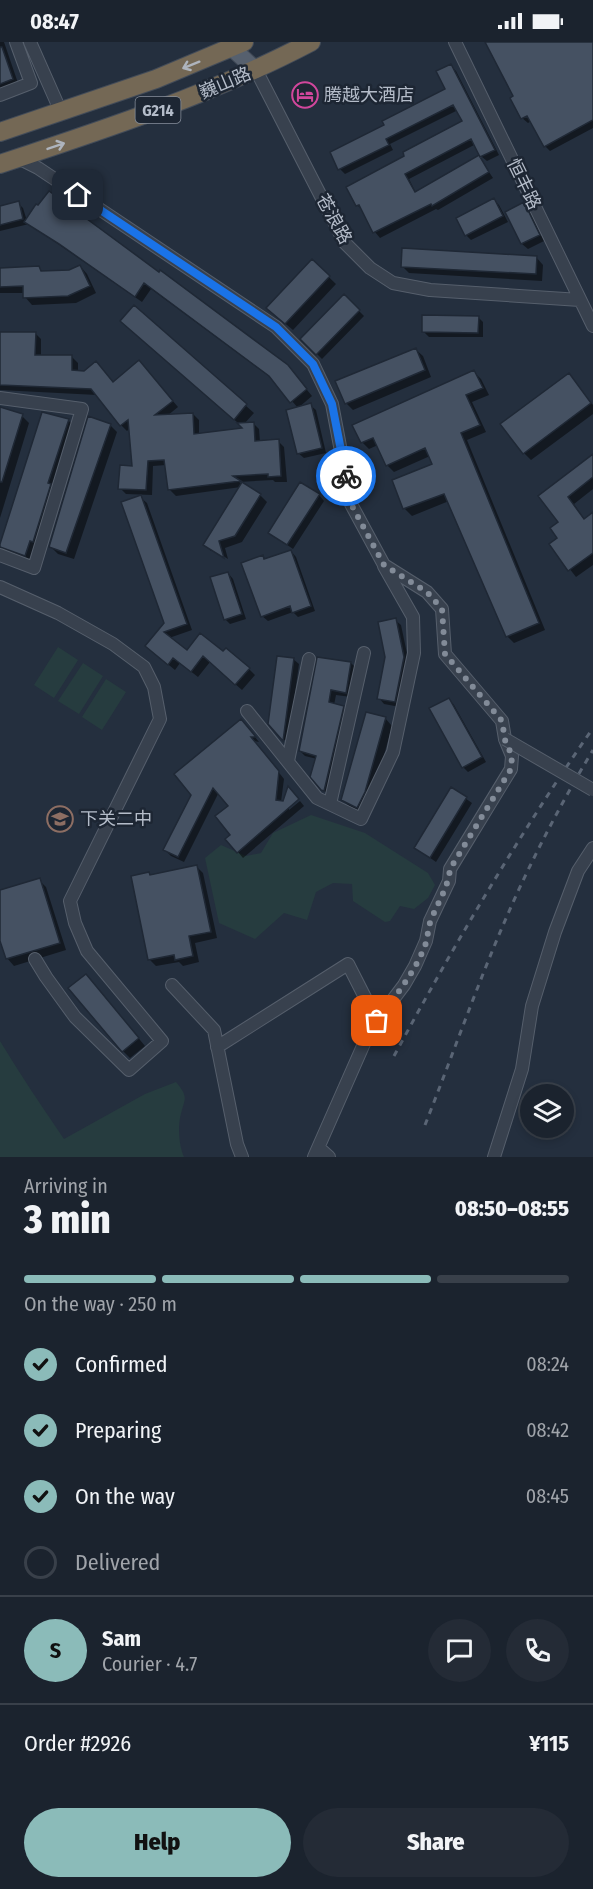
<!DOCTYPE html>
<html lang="en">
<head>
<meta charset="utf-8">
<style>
	:root { --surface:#1b232e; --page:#242b36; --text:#f1f3f6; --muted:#a0a4aa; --line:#39404a; --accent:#8bbbb9 }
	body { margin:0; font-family:"Fira Sans Condensed","Noto Sans SC",sans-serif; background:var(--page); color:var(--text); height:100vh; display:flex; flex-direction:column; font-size:22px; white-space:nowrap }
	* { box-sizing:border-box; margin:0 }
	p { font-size:20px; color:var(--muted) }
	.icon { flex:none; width:33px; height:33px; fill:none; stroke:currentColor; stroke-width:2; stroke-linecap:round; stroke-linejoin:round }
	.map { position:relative; height:1115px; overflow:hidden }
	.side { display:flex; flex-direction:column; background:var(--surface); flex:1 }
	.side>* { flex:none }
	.tools { position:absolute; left:520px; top:1042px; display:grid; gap:12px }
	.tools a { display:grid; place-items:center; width:54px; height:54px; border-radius:50%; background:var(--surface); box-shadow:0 3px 9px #0003,0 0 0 2px var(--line); font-size:30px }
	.pin { position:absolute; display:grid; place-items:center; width:51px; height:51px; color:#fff; margin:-26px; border-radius:12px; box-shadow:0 3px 9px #0006 }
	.courier { position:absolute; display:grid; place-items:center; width:60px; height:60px; margin:-30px; border:4px solid #1a73e8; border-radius:50%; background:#fff; color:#222; box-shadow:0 2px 8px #0007 }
	.headline em { font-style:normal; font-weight:800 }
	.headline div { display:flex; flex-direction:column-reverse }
	.headline { display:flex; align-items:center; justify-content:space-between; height:102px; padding:0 24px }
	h1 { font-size:39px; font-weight:800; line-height:45px }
	.bar { display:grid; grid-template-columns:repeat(4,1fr); gap:9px 6px; align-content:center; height:72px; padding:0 24px }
	.bar i { height:8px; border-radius:4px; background:var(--line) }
	.bar .on { background:var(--accent) }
	.bar p { grid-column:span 4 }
	.line { display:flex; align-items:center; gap:15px; padding:0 24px; border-top:2px solid var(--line) }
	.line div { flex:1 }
	.round { display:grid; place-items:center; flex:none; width:63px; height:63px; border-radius:32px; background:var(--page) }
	ol { padding:0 24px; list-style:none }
	li { display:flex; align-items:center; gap:18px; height:66px }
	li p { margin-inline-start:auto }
	li .icon { padding:6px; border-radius:50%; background:var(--accent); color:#111; stroke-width:4 }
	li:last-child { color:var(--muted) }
	li i { width:33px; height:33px; border:3px solid var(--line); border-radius:50% }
	.primary-button { display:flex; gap:12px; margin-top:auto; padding:12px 24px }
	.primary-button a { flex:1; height:69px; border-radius:36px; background:var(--accent); color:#111; font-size:24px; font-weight:800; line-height:69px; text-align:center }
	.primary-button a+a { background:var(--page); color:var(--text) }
	.status { display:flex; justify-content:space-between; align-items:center; height:42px; padding:0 30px; background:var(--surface); direction:ltr }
	.status svg { height:16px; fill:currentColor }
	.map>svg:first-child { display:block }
	.green { fill:#263c3f }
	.shadow { fill:#0007 }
	.building { fill:#455162; stroke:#1f2835; stroke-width:1.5 }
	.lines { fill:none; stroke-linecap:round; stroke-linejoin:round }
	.minor-casing { stroke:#565f6c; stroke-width:14 }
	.major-casing { stroke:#414a57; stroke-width:18 }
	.highway-casing { stroke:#434c59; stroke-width:20 }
	.minor { stroke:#38414e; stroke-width:12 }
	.major { stroke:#56606e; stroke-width:16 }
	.highway { stroke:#746855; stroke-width:18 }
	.rail { stroke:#5a6575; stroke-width:3; stroke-dasharray:6 6; stroke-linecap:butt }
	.minor-bridge-casing { stroke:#565f6c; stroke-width:14; stroke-linecap:butt }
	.minor-bridge { stroke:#38414e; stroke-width:12 }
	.oneway { stroke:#aeb4bd }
	.done { stroke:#828b98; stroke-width:6; stroke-dasharray:0 10.8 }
	.route { stroke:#1a73e8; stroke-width:8 }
	.labels { text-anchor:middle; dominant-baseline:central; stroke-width:5; stroke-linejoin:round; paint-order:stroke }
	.shield { fill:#1d2633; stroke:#878f9c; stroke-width:1.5 }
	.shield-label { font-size:16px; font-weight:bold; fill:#b4bcc9 }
	.street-label { font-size:18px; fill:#b4bcc9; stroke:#1d2633 }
	.poi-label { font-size:18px; fill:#b4bcc9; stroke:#1d2633; text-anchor:start }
</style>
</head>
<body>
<div class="status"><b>08:47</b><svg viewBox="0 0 49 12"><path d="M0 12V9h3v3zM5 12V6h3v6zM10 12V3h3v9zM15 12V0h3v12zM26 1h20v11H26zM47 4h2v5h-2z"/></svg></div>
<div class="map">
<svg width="593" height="1115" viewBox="0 0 593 1115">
	<rect width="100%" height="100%" fill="#242f3e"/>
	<path class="green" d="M 58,605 L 78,618 L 54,656 L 34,643 Z
		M 83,621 L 103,634 L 79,672 L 58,659 Z
		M 106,637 L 126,650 L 102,688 L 82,675 Z
		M 311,773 L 365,791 L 428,831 L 435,843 L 428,856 L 414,867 L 400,864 L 390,879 L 385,880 L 353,859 L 352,842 L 333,841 L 316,850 L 307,878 L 284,871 L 255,897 L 219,881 L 205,816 L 221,803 L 246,814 L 261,811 L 273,791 Z
		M 0,999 C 20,1032 42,1065 64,1097 L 145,1052 L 176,1040 C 190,1057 184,1056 180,1076 C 178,1087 179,1104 184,1115 L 0,1115 Z"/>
	<path class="shadow" d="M 0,0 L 4,0 L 19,44 L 0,51 Z
		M 487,0 L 593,0 L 593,86 L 550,109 L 545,104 L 531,79 L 528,81 L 522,76 L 515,55 Z
		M 451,24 L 456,29 L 499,113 L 487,119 L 482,115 L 476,102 L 409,137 L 416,151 L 479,115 L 493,136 L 438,168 L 436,167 L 380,196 L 375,190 L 363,168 L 357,163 L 406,114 L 464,80 L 458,68 L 390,102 L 393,108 L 345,132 L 340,127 L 386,84 L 447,47 Z
		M 494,158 L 499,163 L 508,180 L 471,198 L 466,193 Z
		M 18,161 L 23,166 L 27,179 L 37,164 L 294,332 L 312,354 L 298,366 L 274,338 L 151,247 L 142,260 L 29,182 L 0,189 L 0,166 Z
		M 523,162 L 529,167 L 544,199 L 528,207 L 522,202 L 507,170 Z
		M 536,215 L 543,223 L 542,239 L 409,231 L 402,224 Z
		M 312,219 L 336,242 L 293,288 L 275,273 Z
		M 80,224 L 87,232 L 96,251 L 76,261 L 32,263 L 25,255 L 24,251 L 0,251 L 0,227 L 39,226 L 43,230 L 70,229 Z
		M 344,254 L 364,274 L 322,317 L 302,297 Z
		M 134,265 L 254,371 L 244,382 L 253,381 L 259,387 L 260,400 L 278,399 L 284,405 L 287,440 L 275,440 L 273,438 L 239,440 L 260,453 L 267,460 L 242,500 L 225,506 L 228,517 L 211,506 L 211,509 L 205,503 L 241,445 L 176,454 L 170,448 L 166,423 L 153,424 L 152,453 L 126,452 L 120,446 L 134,425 L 130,386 L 127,389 L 121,383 L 97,353 L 0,348 L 0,291 L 35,291 L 41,297 L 41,315 L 72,315 L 78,321 L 78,330 L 113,341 L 145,326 L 178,365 L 167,374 L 193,372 L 199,378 L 199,393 L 245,387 L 129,286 Z
		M 478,275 L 483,280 L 483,295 L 429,295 L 423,289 Z
		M 415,307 L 423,314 L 431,335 L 353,368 L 346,361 Z
		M 474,330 L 481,337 L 489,353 L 472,360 L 486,390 L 467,398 L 545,588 L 514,601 L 507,594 L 449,459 L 412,474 L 405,467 L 394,439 L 434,423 L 430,414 L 394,430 L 387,423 L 378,403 L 369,407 L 362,400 Z
		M 569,333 L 593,363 L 593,372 L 531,418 L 524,411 Z
		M 310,363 L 316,368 L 326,411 L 304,416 L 298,411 Z
		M 0,367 L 22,374 L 29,381 L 0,476 Z
		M 68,378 L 75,385 L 32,520 L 8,511 L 1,504 Z
		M 110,383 L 117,390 L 74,517 L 58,512 L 51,505 Z
		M 593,414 L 593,447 L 574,462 L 585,478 L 593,472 L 593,523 L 576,535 L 551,503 L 560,496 L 560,481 L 540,455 Z
		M 319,453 L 324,459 L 293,507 L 270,491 Z
		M 140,455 L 147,461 L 192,588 L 169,596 L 187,610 L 224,611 L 249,627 L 255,633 L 242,648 L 210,620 L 198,635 L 180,621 L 175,628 L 153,610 L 166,581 Z
		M 291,509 L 296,515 L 315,569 L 298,575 L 293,570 L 268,579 L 262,574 L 263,514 L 266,518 Z
		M 228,531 L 233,537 L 246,577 L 230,582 L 225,577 Z
		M 395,578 L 401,583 L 409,621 L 400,665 L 384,662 L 379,656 Z
		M 293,617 L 299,622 L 288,702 L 269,681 Z
		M 318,617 L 351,621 L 356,626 L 351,655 L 336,653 L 334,663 L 343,665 L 348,670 L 328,752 L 322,747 L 317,717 L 305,714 L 300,709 Z
		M 449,657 L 454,663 L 486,720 L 468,730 L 463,725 Z
		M 385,676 L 392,684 L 372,757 L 364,772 L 350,765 L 343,758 Z
		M 247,685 L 259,700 L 254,699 L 284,737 L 281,760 L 289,764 L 289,768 L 300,759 L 304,764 L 243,816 L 238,810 L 232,793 L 230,764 L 219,750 L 184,820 L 171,814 L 165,808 Z
		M 452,747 L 472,761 L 436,820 L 416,806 Z
		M 197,825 L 203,831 L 217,896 L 195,901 L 199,920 L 183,924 L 179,920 L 156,924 L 150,918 L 133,835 L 149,831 L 152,835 Z
		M 39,838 L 46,845 L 66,908 L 14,924 L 7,916 L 0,894 L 0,850 Z
		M 93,941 L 145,1004 L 130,1016 L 123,1009 Z"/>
	<path class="building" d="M 485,0 L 593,0 L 593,78 L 544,105 L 527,74 L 521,77 L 510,56 L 513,54 Z
		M 0,5 L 2,5 L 13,37 L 0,42 Z
		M 451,22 L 495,108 L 480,115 L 471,97 L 405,132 L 415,150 L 479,113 L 489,130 L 432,164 L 431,162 L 373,191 L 359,163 L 356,164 L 346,145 L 404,114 L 403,110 L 462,79 L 453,63 L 386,97 L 389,103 L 338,128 L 330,110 L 384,83 L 382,79 L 445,47 L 436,29 Z
		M 49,149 L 159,230 L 160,228 L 288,323 L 307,347 L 290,361 L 269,334 L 144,241 L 135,255 L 59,202 L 24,180 L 36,162 L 38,163 Z
		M 494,156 L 503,174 L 465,194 L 456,176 Z
		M 19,159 L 23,177 L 0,183 L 0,164 Z
		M 524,160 L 540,193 L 521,202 L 505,170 Z
		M 402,206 L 537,214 L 536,232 L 401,225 Z
		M 312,217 L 330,234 L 285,282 L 266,266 Z
		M 80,223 L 90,244 L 68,254 L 23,256 L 23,244 L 0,245 L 0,226 L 39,224 L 41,229 L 69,228 Z
		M 344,252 L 360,268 L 316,313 L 300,297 Z
		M 134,263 L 247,362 L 234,378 L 120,279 Z
		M 422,273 L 479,274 L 478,291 L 422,290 Z
		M 0,290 L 36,290 L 35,313 L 72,313 L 72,328 L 84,329 L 96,319 L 113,340 L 139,318 L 173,359 L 155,373 L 193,371 L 194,392 L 242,386 L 237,381 L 254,380 L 255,399 L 279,397 L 281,434 L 268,435 L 268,432 L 233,434 L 241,439 L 168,448 L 164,418 L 148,419 L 146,448 L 118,447 L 120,423 L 132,424 L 128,378 L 120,384 L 91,347 L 0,343 Z
		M 416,306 L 425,328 L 345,362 L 335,339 Z
		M 474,328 L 483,346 L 466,353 L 480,383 L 461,391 L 539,581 L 506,595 L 444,452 L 403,467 L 392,438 L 432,422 L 425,406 L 386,424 L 373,396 L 361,401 L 352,383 Z
		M 569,331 L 591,361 L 523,412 L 500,382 Z
		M 311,361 L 322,406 L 297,412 L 286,368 Z
		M 0,365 L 23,372 L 2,440 L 0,440 Z
		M 42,370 L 69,377 L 48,441 L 51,442 L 33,500 L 30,499 L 25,514 L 0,505 L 0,502 Z
		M 88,374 L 111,382 L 66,511 L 49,505 Z
		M 593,412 L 593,435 L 568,455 L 584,477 L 593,470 L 593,511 L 568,529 L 549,502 L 557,496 L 550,486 L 558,480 L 538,454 Z
		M 242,440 L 261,452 L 235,494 L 219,499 L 224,516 L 203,503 Z
		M 300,440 L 320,452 L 287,503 L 268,491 Z
		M 141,453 L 187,582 L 164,590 L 187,608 L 200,591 L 223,609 L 226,606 L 250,626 L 235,643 L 203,614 L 191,630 L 173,616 L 168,623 L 145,604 L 164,581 L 121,460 Z
		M 291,508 L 311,564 L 292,571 L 290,564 L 261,575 L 241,521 L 263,513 L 264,517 Z
		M 228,530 L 242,572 L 224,578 L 210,535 Z
		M 396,576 L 404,615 L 395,660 L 377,657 L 385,615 L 378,580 Z
		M 277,614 L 294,616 L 283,699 L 268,682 Z
		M 317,615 L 351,620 L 346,651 L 331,648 L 329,660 L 344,664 L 324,749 L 321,748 L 310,735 L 316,714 L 299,709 Z
		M 449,656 L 482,715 L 462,726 L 429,666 Z
		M 366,670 L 386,675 L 365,750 L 357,766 L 341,758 Z
		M 241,677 L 256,695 L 251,695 L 279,729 L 276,758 L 283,759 L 288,744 L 299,757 L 237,811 L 225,797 L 230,793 L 215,774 L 228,764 L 213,746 L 178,815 L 163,808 L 191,753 L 174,732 Z
		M 451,745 L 467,755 L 430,816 L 414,806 Z
		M 197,823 L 211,890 L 189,894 L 193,914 L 175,918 L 174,913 L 148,918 L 131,834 L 149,830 L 150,833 Z
		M 40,836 L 60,901 L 6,917 L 0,899 L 0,848 Z
		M 86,932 L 139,996 L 122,1010 L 68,946 Z"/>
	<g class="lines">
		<g class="minor-casing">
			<path id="minor" d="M 30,0 L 61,70
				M 455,0 L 593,284
				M 256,28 L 345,201 L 370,226 L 393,241 L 430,248 L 580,258
				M 0,53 L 31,41 L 16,0
				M 18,116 L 38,126 L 276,285 L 313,322 L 332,362 L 351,462 L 384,523 L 427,550 L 442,567 L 445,612 L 502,679 L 505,697 L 512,714 L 511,727 L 450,827 L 449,839 L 430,879 L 426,899 L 415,924 L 404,943 L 370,988 L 314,1115
				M 0,356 L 82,367 L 34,526 L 0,513
				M 0,545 L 58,571 L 113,602 L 144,625 L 154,645 L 160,677 L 70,859 L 75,881 L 87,909 L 162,999 L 129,1028 L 75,975 L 46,935 L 35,917
				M 247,669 L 317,756 L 361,777 L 393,710 L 414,611 L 413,575 L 384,524
				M 288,719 L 309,617
				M 330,762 L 364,611
				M 172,943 L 214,988 L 237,1102 L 242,1115
				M 217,1005 L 348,922 L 377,979
				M 319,1106 L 329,1115
				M 494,1115 L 522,1027 L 532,964 L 555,890 L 578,829 L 593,806"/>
		</g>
		<g class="major-casing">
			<path id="major" d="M 229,0 L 232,6 L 256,28"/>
		</g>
		<g class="highway-casing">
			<path id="highway" d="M 0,90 L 156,37 L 244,0
				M 0,122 C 106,87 212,52 311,0"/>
		</g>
		<use href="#minor" class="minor"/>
		<use href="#major" class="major"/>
		<use href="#highway" class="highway"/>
		<path class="rail" d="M 394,1014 C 455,901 520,791 593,686
			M 425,1083 C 459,997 489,908 530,824 C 549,785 570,746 593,708"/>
		<g class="minor-bridge-casing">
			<path id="minor-bridge" d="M 505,697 L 593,748"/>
		</g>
		<use href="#minor-bridge" class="minor-bridge"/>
	</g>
	<defs><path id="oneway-shaft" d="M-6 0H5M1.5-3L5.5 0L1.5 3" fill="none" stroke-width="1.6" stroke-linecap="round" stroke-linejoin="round" transform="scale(1.5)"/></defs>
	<g class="oneway">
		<use href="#oneway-shaft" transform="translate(191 23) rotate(158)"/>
		<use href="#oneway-shaft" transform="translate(56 104) rotate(-19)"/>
	</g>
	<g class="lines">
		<path class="done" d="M 346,434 L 351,462 L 384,523 L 427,550 L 442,567 L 445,612 L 502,679 L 505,698 L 512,714 L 511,727 L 450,827 C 448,846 438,860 431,878 C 428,885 428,894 426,901 C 415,931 395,954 377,979"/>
		<path class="route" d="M 78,153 L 276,285 L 313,322 L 332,362 L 346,434"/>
	</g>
	<defs>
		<g id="hotel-ring" transform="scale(1.35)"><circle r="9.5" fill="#1d2633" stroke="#d1479c" stroke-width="1.5"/><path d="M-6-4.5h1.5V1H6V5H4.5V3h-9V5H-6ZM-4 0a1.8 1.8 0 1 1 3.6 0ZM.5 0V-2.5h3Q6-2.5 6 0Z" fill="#d1479c"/></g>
		<g id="school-ring" transform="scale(1.35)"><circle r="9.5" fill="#1d2633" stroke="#8d6e63" stroke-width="1.5"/><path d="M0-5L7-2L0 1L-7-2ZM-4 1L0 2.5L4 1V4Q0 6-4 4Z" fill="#8d6e63"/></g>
	</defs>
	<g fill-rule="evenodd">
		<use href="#hotel-ring" x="305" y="53"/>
		<use href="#school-ring" x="60" y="777"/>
	</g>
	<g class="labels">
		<rect class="shield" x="135.5" y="55" width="45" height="26" rx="4.5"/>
		<g class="shield-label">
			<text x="158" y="68">G214</text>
		</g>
		<g class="street-label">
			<text transform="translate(225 41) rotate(-23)">巍山路</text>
			<text transform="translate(524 142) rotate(64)">恒丰路</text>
			<text transform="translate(334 177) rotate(61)">苍浪路</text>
		</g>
		<g class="poi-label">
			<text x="324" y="53">腾越大酒店</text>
			<text x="80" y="777">下关二中</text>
		</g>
	</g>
</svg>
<div class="tools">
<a><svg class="icon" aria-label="layers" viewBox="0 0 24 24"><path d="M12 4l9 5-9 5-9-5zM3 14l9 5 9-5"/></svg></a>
</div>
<div class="pin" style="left:377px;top:979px;background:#ea580c"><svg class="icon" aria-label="bag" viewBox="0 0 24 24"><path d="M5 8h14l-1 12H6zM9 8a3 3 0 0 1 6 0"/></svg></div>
<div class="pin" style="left:78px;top:153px;background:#1f2937"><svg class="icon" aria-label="home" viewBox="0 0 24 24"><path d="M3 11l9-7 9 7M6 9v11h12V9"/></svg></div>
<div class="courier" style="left:346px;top:434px"><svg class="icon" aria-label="bike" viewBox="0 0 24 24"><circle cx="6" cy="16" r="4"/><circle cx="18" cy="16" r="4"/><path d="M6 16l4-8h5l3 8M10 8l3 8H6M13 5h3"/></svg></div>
</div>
<section class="side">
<div class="headline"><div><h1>3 min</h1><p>Arriving in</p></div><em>08:50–08:55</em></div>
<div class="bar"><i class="on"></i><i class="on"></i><i class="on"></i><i></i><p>On the way · 250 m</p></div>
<ol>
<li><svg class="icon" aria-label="check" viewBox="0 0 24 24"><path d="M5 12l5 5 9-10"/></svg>Confirmed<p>08:24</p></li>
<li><svg class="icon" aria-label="check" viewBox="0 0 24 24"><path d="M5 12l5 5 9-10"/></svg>Preparing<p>08:42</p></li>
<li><svg class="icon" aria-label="check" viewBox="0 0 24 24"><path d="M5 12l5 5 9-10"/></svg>On the way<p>08:45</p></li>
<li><i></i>Delivered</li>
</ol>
<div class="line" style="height:108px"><b class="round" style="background:var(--accent);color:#111">S</b><div><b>Sam</b><p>Courier · 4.7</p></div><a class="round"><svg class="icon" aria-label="chat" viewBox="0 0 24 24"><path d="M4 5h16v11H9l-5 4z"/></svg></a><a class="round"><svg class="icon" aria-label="phone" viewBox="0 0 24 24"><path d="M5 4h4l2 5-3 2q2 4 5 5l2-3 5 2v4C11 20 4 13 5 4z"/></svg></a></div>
<div class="line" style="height:78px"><div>Order #2926</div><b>¥115</b></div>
<div class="primary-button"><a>Help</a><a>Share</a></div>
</section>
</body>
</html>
